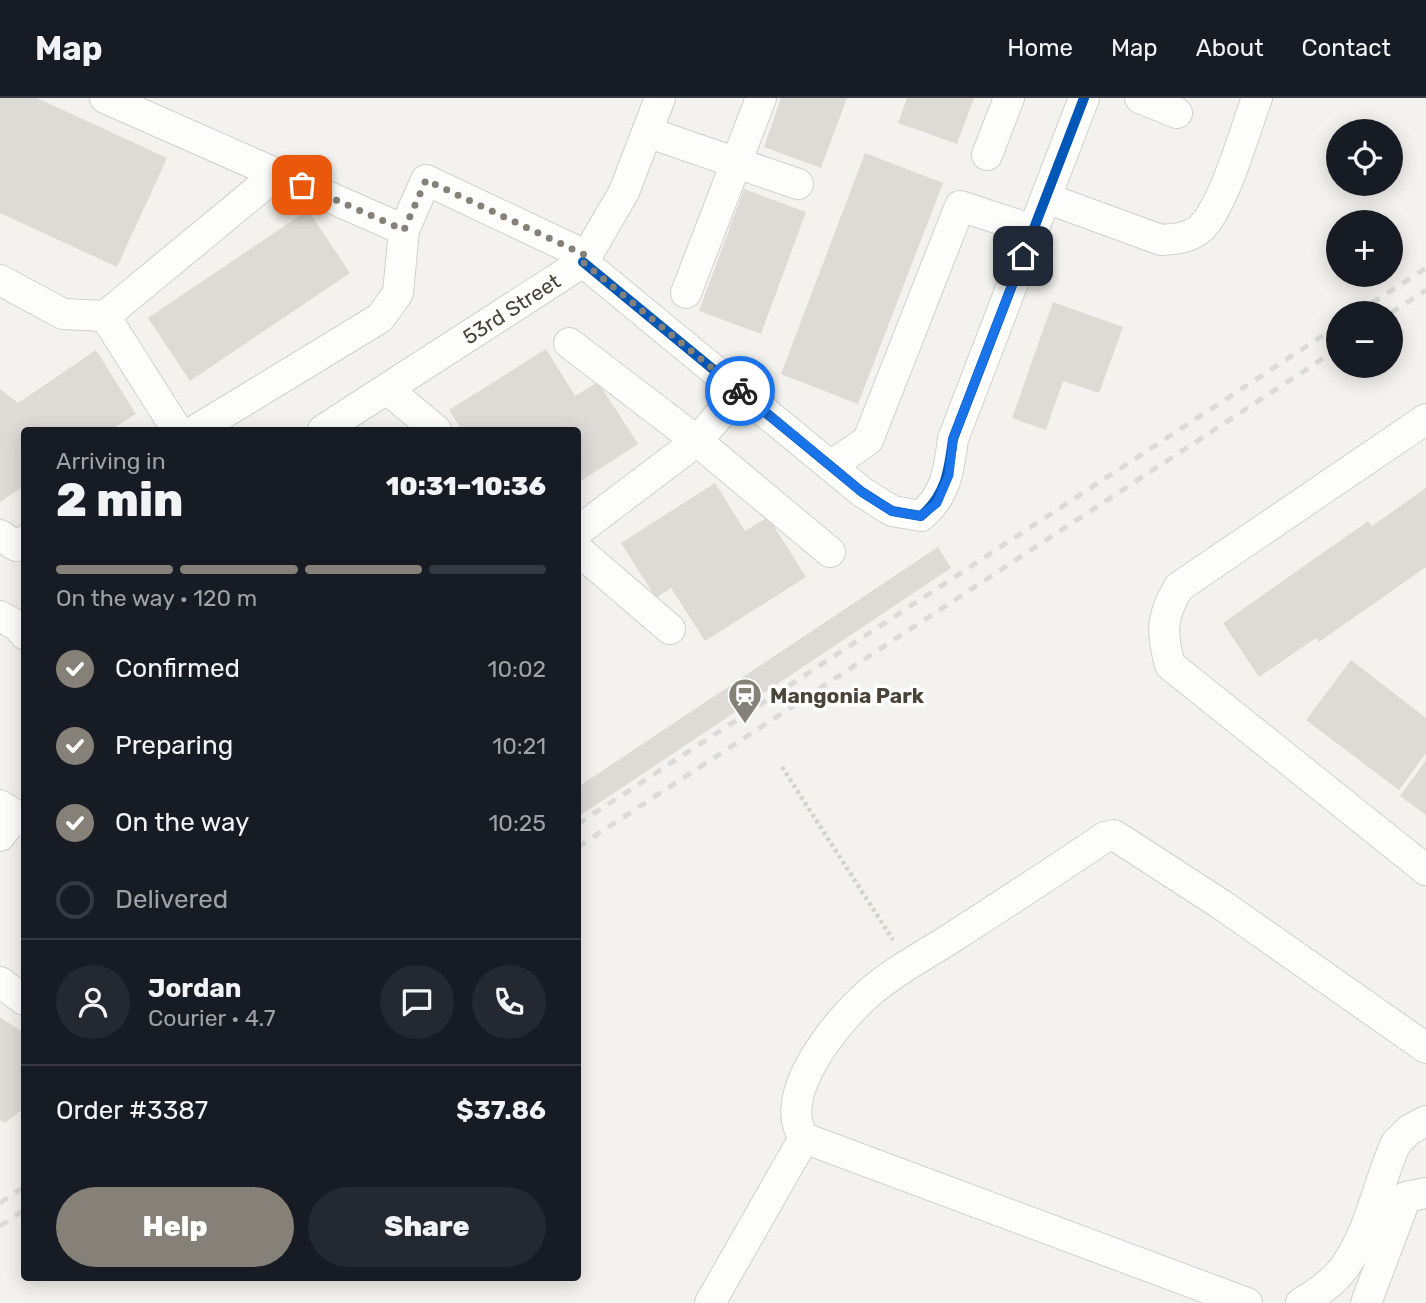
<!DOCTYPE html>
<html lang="en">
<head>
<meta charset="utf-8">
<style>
	:root { --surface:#171b24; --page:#242831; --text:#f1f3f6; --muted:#9ea1a6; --line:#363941; --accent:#868178 }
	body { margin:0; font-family:Rubik,sans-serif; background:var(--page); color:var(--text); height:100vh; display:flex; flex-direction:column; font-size:26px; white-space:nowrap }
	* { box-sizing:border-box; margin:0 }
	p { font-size:23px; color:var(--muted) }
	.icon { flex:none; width:38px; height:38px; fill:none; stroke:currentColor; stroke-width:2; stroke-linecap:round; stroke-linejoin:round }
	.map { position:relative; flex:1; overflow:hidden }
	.drawer { position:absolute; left:21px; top:329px; width:560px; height:854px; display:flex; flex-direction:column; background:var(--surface); border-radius:7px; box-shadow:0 4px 18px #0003 }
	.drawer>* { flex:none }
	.fabs { position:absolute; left:1326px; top:21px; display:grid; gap:14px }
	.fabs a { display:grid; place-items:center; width:77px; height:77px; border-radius:50%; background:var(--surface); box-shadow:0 4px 18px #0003; font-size:35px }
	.pin { position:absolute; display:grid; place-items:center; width:60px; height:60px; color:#fff; margin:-30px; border-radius:14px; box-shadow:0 4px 10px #0006 }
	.courier { position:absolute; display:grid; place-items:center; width:70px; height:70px; margin:-35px; border:5px solid #1a73e8; border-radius:50%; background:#fff; color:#222; box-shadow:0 2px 9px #0007 }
	.overview em { font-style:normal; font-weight:800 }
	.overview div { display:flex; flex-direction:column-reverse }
	.overview { display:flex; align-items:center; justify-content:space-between; height:119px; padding:0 35px }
	h1 { font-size:46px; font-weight:800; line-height:52px }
	.bar { display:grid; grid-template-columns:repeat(4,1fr); gap:10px 7px; align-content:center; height:84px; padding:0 35px }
	.bar i { height:9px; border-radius:5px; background:var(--line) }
	.bar .current { background:var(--accent) }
	.bar p { grid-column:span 4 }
	.line { display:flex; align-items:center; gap:18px; padding:0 35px; border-top:2px solid var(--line) }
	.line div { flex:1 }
	.round { display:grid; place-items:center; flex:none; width:74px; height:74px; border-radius:37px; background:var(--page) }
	ol { padding:0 35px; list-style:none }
	li { display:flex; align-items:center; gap:21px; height:77px }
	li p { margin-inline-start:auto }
	li .icon { padding:7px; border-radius:50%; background:var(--accent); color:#fff; stroke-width:4 }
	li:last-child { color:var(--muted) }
	li i { width:38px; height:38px; border:4px solid var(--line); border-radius:50% }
	.cta { display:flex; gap:14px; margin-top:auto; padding:14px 35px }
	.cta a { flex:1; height:80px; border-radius:42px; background:var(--accent); color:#fff; font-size:28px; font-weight:800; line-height:80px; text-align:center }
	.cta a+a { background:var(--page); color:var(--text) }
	header { display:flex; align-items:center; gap:42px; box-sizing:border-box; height:98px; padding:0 35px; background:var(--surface); border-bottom:2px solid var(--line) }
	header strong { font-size:33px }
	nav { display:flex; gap:38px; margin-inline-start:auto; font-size:24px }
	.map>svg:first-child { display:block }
	.building { fill:#dedbd6 }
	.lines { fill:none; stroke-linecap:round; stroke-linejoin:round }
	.minor-casing { stroke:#d2d0cb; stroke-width:32 }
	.path { stroke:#d3d2cc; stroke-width:4.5; stroke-dasharray:3.5 3.5; stroke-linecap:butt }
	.minor { stroke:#fdfdfc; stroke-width:30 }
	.rail { stroke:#dbdbda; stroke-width:5; stroke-dasharray:9 9; stroke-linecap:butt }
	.cycleway-casing { stroke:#fff; stroke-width:15 }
	.cycleway { stroke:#0057b8; stroke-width:10 }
	.done { stroke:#868178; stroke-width:7; stroke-dasharray:0 12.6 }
	.route { stroke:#1a73e8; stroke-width:9 }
	.labels { text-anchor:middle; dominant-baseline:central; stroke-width:7; stroke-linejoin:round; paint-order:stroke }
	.street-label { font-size:21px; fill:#4b4439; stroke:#fff }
	.poi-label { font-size:21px; font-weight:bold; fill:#4b4439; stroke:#fff; text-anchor:start }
</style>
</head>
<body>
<header>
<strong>Map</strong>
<nav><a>Home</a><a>Map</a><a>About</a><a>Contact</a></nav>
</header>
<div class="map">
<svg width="1426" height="1205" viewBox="0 0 1426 1205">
	<rect width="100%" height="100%" fill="#f4f2ee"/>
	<path class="building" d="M 0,0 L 37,0 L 167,60 L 117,169 L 0,115 Z
		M 781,0 L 847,0 L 821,70 L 764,49 Z
		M 907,0 L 974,0 L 957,46 L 898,25 Z
		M 865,55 L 943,85 L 858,306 L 781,276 Z
		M 744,91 L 806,114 L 761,236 L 699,213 Z
		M 308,112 L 350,175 L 190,283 L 148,220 Z
		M 1053,204 L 1123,229 L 1099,295 L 1063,283 L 1046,332 L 1012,320 Z
		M 546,251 L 575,298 L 598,284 L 638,346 L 578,385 L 578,332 L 462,332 L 449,312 Z
		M 96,252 L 136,316 L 110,332 L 24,332 L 24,388 L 0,404 L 0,291 L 18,305 Z
		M 715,385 L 745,433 L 768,419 L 806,479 L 705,543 L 671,490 L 656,500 L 621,445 Z
		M 1426,390 L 1426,469 L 1319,544 L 1316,540 L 1259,579 L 1223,525 L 1368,423 L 1372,428 Z
		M 938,449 L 951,470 L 578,719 L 578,689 Z
		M 1351,562 L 1426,620 L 1426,655 L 1399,692 L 1306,622 Z
		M 1426,662 L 1426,717 L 1400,698 Z
		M 0,919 L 24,935 L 24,1010 L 5,1025 L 0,1022 Z"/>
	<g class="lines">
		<g class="minor-casing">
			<g id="minor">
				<path d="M 105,0 L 404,132 L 426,82 L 587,158"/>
				<path d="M 1140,0 L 1177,15"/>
				<path d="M 647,34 L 798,86"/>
				<path d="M 987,57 L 1009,0"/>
				<path d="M 1046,100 L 1161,142 C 1175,141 1190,140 1201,130 C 1224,108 1245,32 1257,0"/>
				<path d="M 583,164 L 862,394 L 892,413 L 921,418 C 946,397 949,372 953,341 L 1084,0"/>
				<path d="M 0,182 L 63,216 L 105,218 L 177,332"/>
				<path d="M 686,195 L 761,0"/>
				<path d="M 105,218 L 277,76"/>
				<path d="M 569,245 L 697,343 L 830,454"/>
				<path d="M 387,291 L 436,332"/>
				<path d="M 1426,321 L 1179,489 C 1161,518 1161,534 1170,567 L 1426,772"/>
				<path d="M 196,332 L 380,220 L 398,195 L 404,132"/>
				<path id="s1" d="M 323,332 L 583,164 L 624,94 L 660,0"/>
				<path d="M 831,368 L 868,342 L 960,108 L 1033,132"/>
				<path d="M 578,433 L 697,343 L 740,293"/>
				<path d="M 0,437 L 16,448 L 24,443"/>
				<path d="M 578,452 L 670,531"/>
				<path d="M 0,518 L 19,529 L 24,536"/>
				<path d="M 0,707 L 24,723"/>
				<path d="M 0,738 L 16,717"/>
				<path d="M 0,884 L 24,902"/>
				<path d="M 710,1205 L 804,1040"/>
				<path d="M 1247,1205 L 804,1040 C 775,997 837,923 869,895 C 894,873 925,857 953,839 C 1004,806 1055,773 1105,739 L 1114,737 L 1222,807 L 1426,950"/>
				<path d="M 1301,1205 C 1316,1196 1333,1185 1343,1171 C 1370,1135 1378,1085 1396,1045 L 1409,1032 L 1426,1023"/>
				<path d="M 1366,1205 L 1406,1099 L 1426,1095"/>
			</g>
		</g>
		<path class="path" d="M 782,669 L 893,842"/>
		<use href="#minor" class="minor"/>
		<path class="rail" d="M 1357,215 L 1426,170
			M 1391,215 L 1426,192
			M 578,726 L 1339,227
			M 578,749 L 1339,250
			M 0,1105 L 24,1089
			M 0,1128 L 24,1112"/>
		<g class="cycleway-casing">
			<path id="cycleway" d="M 583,164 L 862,394 L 892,413 L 921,418 C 946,397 949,372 953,341 L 1084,0"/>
		</g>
		<use href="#cycleway" class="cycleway"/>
	</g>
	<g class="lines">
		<path class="done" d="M 302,87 L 404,132 L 426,82 L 587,158 L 583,164 L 740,293"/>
		<path class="route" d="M 740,293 L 862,394 L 892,413 L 921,418 L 937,405 L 949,377 L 953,341 L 1023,158"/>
	</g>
	<defs>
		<g id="station-pin" transform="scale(1.75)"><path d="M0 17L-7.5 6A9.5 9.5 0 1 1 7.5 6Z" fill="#868178" stroke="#fff"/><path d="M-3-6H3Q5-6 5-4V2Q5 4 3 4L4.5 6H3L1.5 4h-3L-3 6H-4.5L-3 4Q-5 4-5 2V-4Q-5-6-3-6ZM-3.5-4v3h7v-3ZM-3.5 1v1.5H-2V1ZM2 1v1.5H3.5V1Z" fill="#fff"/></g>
	</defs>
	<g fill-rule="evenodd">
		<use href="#station-pin" x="745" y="597"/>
	</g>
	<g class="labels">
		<g class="street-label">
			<text stroke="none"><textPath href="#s1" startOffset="224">53rd Street</textPath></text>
		</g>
		<g class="poi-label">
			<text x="770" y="597">Mangonia Park</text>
		</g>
	</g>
</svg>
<div class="fabs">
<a><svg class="icon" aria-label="locate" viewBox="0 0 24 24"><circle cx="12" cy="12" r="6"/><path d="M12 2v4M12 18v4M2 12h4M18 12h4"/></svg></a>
<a>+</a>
<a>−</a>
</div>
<div class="pin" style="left:302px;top:87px;background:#ea580c"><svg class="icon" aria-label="bag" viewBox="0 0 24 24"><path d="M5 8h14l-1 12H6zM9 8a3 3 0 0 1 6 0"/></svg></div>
<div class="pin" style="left:1023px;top:158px;background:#1f2937"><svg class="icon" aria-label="home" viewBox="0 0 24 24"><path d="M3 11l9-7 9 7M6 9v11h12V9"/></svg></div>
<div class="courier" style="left:740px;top:293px"><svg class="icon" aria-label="bike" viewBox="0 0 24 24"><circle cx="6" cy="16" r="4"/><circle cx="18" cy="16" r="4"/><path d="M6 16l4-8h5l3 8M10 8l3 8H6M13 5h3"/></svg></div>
<section class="drawer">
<div class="overview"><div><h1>2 min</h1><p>Arriving in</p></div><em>10:31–10:36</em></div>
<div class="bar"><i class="current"></i><i class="current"></i><i class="current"></i><i></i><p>On the way · 120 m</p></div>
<ol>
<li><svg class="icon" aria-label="check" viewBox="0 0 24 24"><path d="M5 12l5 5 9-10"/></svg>Confirmed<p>10:02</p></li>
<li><svg class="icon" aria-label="check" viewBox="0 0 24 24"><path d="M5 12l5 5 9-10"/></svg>Preparing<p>10:21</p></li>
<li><svg class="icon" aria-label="check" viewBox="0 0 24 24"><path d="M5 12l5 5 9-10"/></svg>On the way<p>10:25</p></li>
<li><i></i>Delivered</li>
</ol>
<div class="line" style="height:126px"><a class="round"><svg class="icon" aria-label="person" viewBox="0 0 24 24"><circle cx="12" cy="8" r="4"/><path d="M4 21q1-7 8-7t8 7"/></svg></a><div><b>Jordan</b><p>Courier · 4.7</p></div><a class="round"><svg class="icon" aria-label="chat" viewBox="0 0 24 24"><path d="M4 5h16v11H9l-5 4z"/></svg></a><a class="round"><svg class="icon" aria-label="phone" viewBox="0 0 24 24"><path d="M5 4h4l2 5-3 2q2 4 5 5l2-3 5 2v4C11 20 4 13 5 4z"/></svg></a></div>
<div class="line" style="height:91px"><div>Order #3387</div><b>$37.86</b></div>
<div class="cta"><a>Help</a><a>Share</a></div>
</section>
</div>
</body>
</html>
